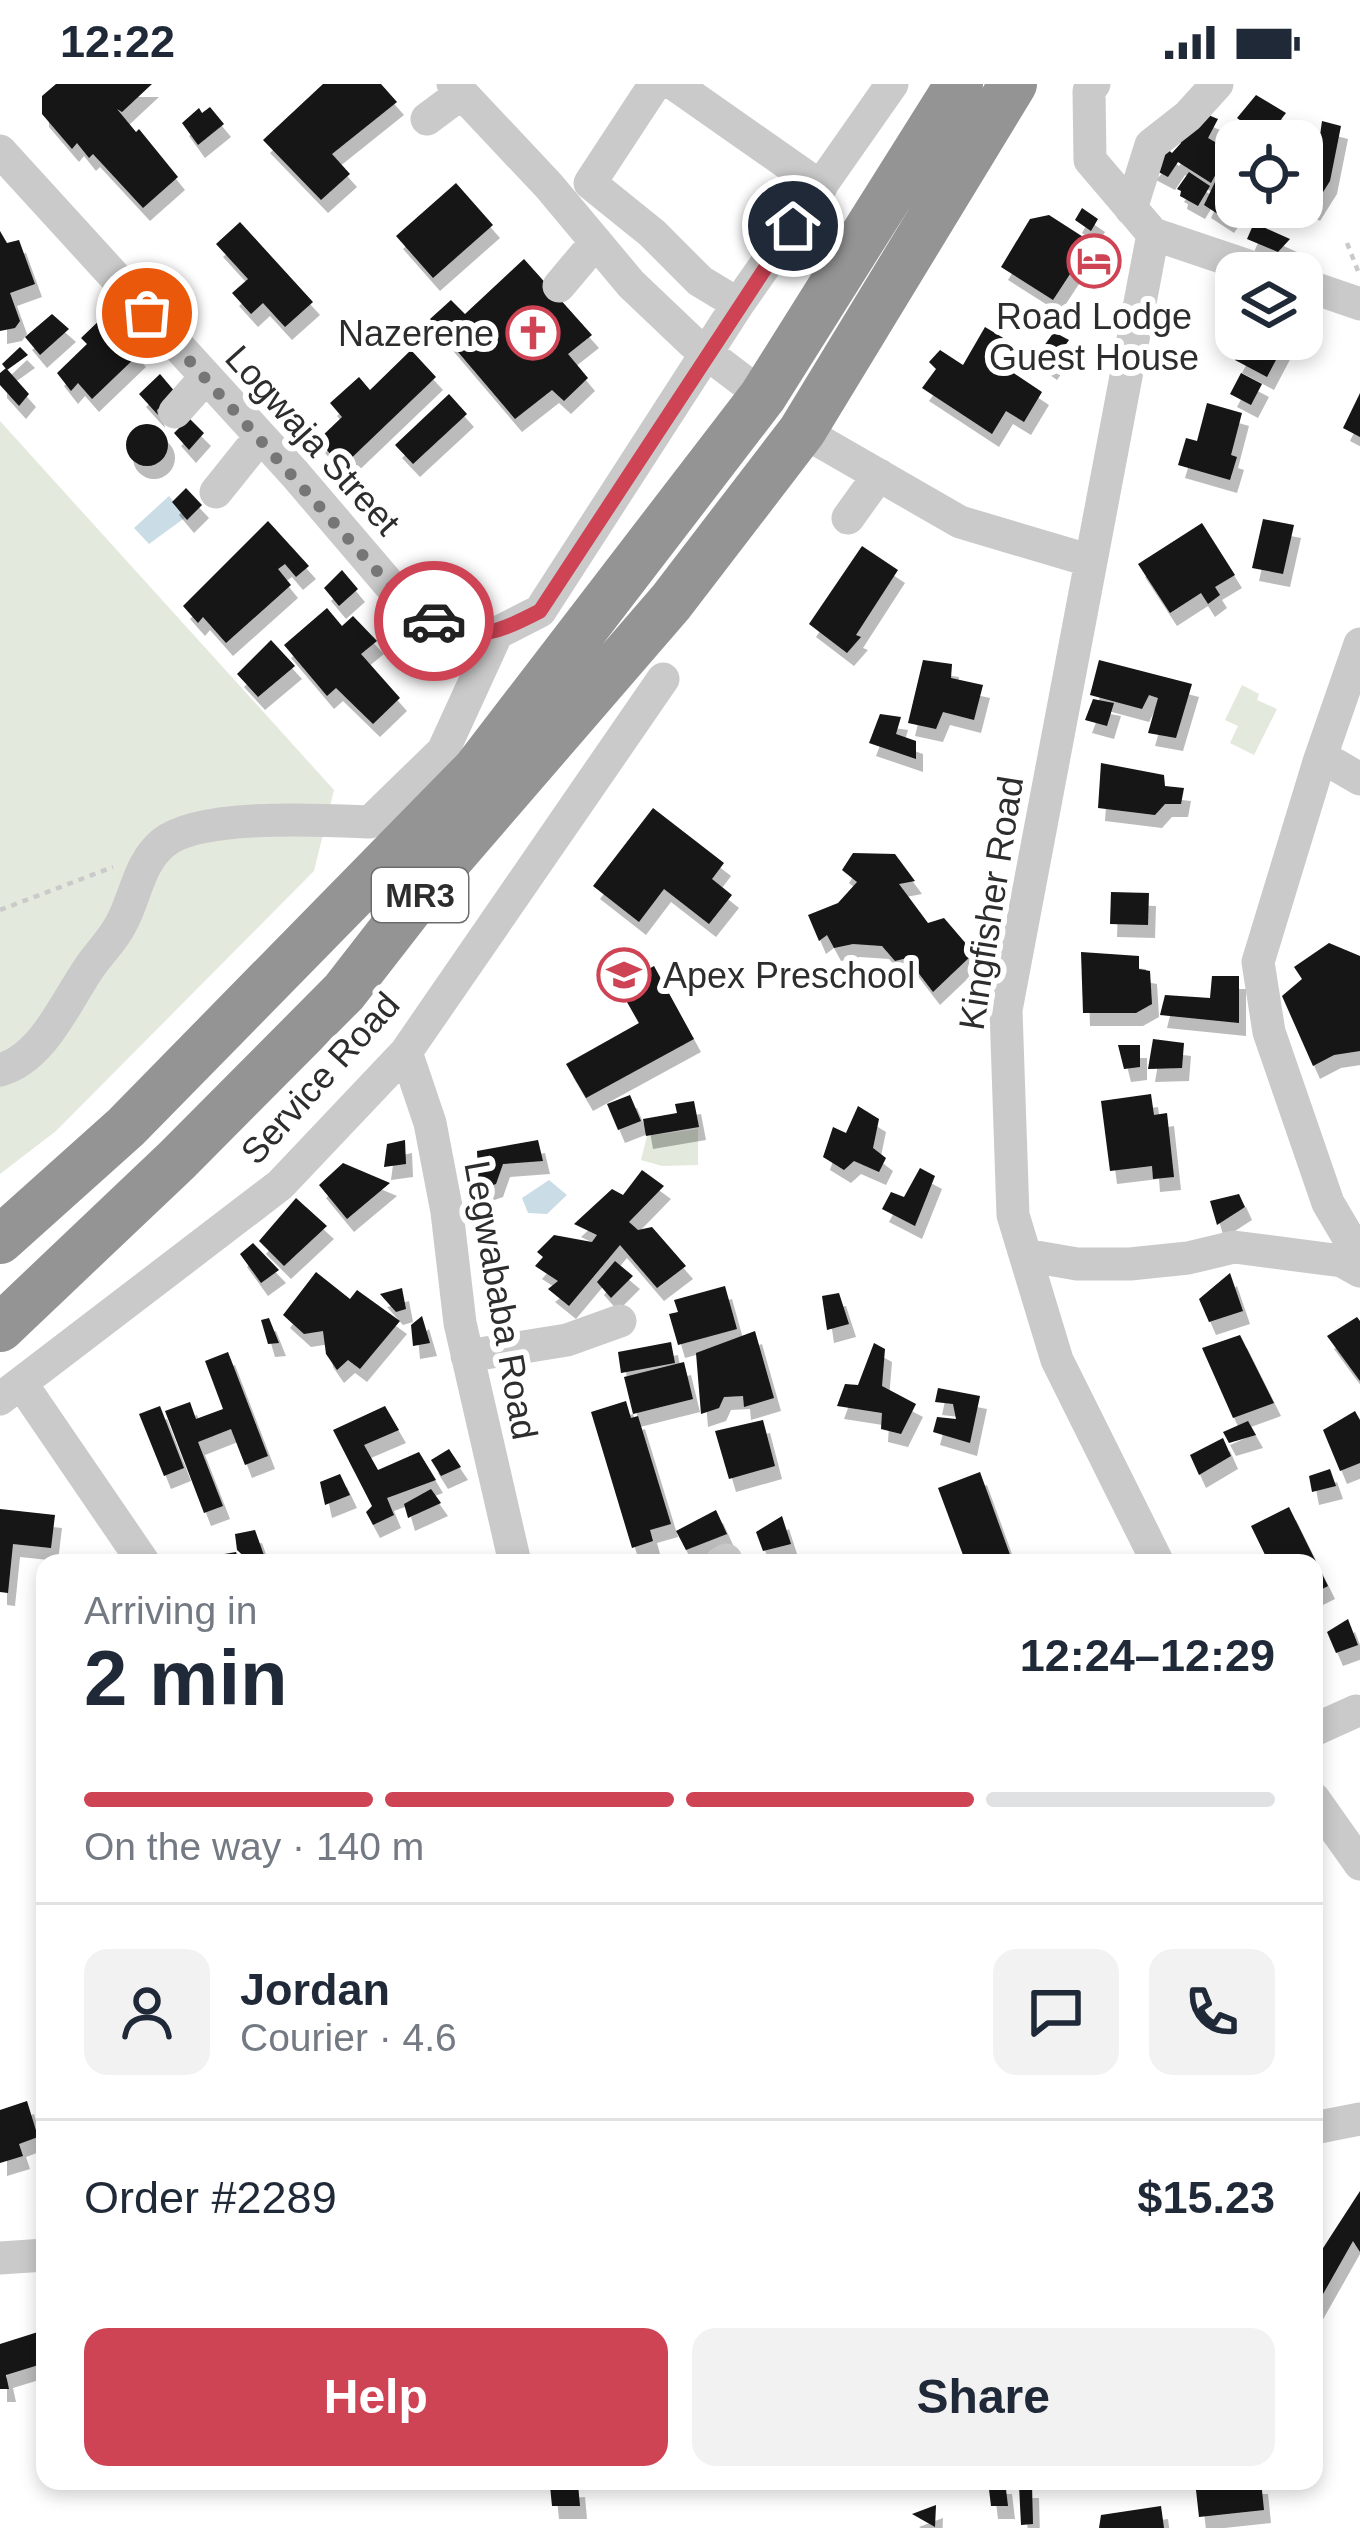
<!DOCTYPE html>
<html lang="en">
<head>
<meta charset="utf-8">
<style>
	:root { --surface:#fff; --page:#f2f2f3; --text:#1f2937; --muted:#747a83; --line:#e0e1e3; --accent:#ce4455 }
	body { margin:0; font-family:Helvetica,sans-serif; background:var(--page); color:var(--text); height:100vh; display:flex; flex-direction:column; font-size:45px; white-space:nowrap }
	* { box-sizing:border-box; margin:0 }
	p { font-size:39px; color:var(--muted) }
	.icon { flex:none; width:66px; height:66px; fill:none; stroke:currentColor; stroke-width:2; stroke-linecap:round; stroke-linejoin:round }
	.map { position:relative; flex:1; overflow:hidden }
	.sheet { position:absolute; left:36px; top:1470px; width:1287px; height:936px; display:flex; flex-direction:column; background:var(--surface); border-radius:24px; box-shadow:0 6px 18px #0003 }
	.sheet>* { flex:none }
	.fabs { position:absolute; left:1215px; top:36px; display:grid; gap:24px }
	.fabs a { display:grid; place-items:center; width:108px; height:108px; border-radius:24px; background:var(--surface); box-shadow:0 6px 18px #0003; font-size:60px }
	.pin { position:absolute; display:grid; place-items:center; width:102px; height:102px; color:#fff; margin:-51px; border:6px solid #fff; border-radius:50%; box-shadow:0 3px 12px #0007 }
	.courier { position:absolute; display:grid; place-items:center; width:120px; height:120px; margin:-60px; border:9px solid #ce4455; border-radius:50%; background:#fff; color:#222; box-shadow:0 3px 15px #0007 }
	.summary em { font-style:normal; font-weight:700 }
	.summary div { display:flex; flex-direction:column-reverse }
	.summary { display:flex; align-items:center; justify-content:space-between; height:204px; padding:0 48px }
	h1 { font-size:78px; font-weight:700; line-height:90px }
	.bar { display:grid; grid-template-columns:repeat(4,1fr); gap:18px 12px; align-content:center; height:144px; padding:0 48px }
	.bar i { height:15px; border-radius:9px; background:var(--line) }
	.bar .on { background:var(--accent) }
	.bar p { grid-column:span 4 }
	.line { display:flex; align-items:center; gap:30px; padding:0 48px; border-top:3px solid var(--line) }
	.line div { flex:1 }
	.round { display:grid; place-items:center; flex:none; width:126px; height:126px; border-radius:24px; background:var(--page) }
	.action { display:flex; gap:24px; margin-top:auto; padding:24px 48px }
	.action a { flex:1; height:138px; border-radius:24px; background:var(--accent); color:#fff; font-size:48px; font-weight:700; line-height:138px; text-align:center }
	.action a+a { background:var(--page); color:var(--text) }
	.status { display:flex; justify-content:space-between; align-items:center; height:84px; padding:0 60px; background:var(--surface); direction:ltr }
	.status svg { height:33px; fill:currentColor }
	.map>svg:first-child { display:block }
	.green { fill:#e3e9dc }
	.water { fill:#cadde6 }
	.building { fill:#141414; filter:url(#shadow) }
	.lines { fill:none; stroke-linecap:round; stroke-linejoin:round }
	.path { stroke:#cacaca; stroke-width:4.5; stroke-dasharray:6 6; stroke-linecap:butt }
	.minor { stroke:#cacaca; stroke-width:33 }
	.highway { stroke:#949494; stroke-width:48 }
	.done { stroke:#767676; stroke-width:12; stroke-dasharray:0 21.6 }
	.route { stroke:#ce4455; stroke-width:15 }
	.labels { text-anchor:middle; dominant-baseline:central; stroke-width:12; stroke-linejoin:round; paint-order:stroke }
	.shield { fill:#fff; stroke:#6c6c6c; stroke-width:3 }
	.shield-label { font-size:33px; font-weight:bold; fill:#2d2d2d }
	.poi-label { font-size:36px; fill:#2d2d2d; stroke:#fff }
	.street-label { font-size:36px; fill:#2d2d2d; stroke:#fff }
</style>
</head>
<body>
<div class="status"><b>12:22</b><svg viewBox="0 0 49 12"><path d="M0 12V9h3v3zM5 12V6h3v6zM10 12V3h3v9zM15 12V0h3v12zM26 1h20v11H26zM47 4h2v5h-2z"/></svg></div>
<div class="map">
<svg width="1360" height="2444" viewBox="0 0 1360 2444">
	<defs>
		<filter id="shadow"><feDropShadow dx="7" dy="13" stdDeviation="0" flood-color="#0004"/></filter>
	</defs>
	<rect width="100%" height="100%" fill="#fff"/>
	<path class="green" d="M 0,337 L 334,706 L 314,787 L 56,1047 L 0,1090 Z
		M 1242,601 L 1259,610 L 1257,616 L 1277,625 L 1254,671 L 1230,659 L 1238,642 L 1225,636 Z
		M 698,1045 L 698,1081 L 662,1082 L 641,1076 L 647,1052 Z"/>
	<path class="water" d="M 169,412 L 186,433 L 149,460 L 134,444 Z
		M 549,1096 L 567,1111 L 547,1130 L 528,1129 L 522,1114 Z"/>
	<path class="building" d="M 56,0 L 152,0 L 122,28 L 117,25 L 136,48 L 139,45 L 178,93 L 143,124 L 93,70 L 89,74 L 77,59 L 72,65 L 42,30 L 42,12 Z
		M 323,0 L 381,0 L 397,18 L 332,70 L 350,90 L 321,116 L 263,56 Z
		M 1256,11 L 1286,29 L 1266,55 L 1237,34 Z
		M 210,23 L 224,40 L 198,61 L 182,39 L 199,24 L 202,29 Z
		M 1201,28 L 1218,35 L 1208,54 L 1229,66 L 1211,99 L 1178,78 L 1168,93 L 1149,83 L 1166,64 L 1172,69 L 1181,59 L 1176,52 Z
		M 1322,37 L 1341,42 L 1330,97 L 1313,124 L 1302,117 L 1302,102 L 1305,94 L 1314,95 Z
		M 1237,52 L 1246,57 L 1236,57 L 1236,123 L 1227,136 L 1204,121 Z
		M 1189,88 L 1210,102 L 1198,122 L 1180,112 L 1181,107 L 1177,105 Z
		M 456,99 L 493,141 L 433,194 L 396,152 Z
		M 1082,124 L 1098,135 L 1091,147 L 1075,136 Z
		M 1049,131 L 1091,158 L 1053,216 L 1001,183 L 1030,135 Z
		M 240,138 L 313,218 L 285,243 L 263,219 L 251,230 L 232,209 L 248,195 L 216,160 Z
		M 1254,139 L 1290,155 L 1278,168 L 1247,155 Z
		M 0,147 L 7,159 L 19,156 L 35,200 L 10,209 L 20,237 L 15,244 L 0,247 Z
		M 524,175 L 592,251 L 568,270 L 588,294 L 564,317 L 552,306 L 515,335 L 430,235 L 451,216 L 465,230 Z
		M 52,230 L 69,245 L 40,271 L 25,253 Z
		M 104,232 L 139,270 L 92,315 L 78,299 L 71,307 L 57,289 L 87,260 L 81,254 Z
		M 985,243 L 1015,261 L 1004,275 L 1008,278 L 1006,284 L 1042,308 L 1024,338 L 1006,327 L 992,350 L 922,304 L 936,285 L 929,278 L 940,266 L 963,281 Z
		M 1054,248 L 1069,256 L 1050,283 L 1036,273 Z
		M 1246,255 L 1287,255 L 1267,293 L 1235,276 Z
		M 20,263 L 28,271 L 7,286 L 2,280 Z
		M 411,266 L 436,293 L 342,383 L 318,356 L 342,333 L 330,319 L 359,293 L 370,306 Z
		M 6,284 L 29,310 L 19,322 L 0,301 L 0,289 Z
		M 1241,289 L 1262,300 L 1251,321 L 1230,310 Z
		M 160,290 L 176,309 L 157,326 L 158,331 L 139,310 Z
		M 1360,309 L 1360,353 L 1343,344 Z
		M 449,310 L 467,330 L 413,380 L 395,361 Z
		M 1207,319 L 1242,329 L 1231,371 L 1237,373 L 1230,396 L 1178,381 L 1186,354 L 1197,357 Z
		M 189,334 L 204,349 L 189,366 L 174,349 Z
		M126 361a21 21 0 1 1 42 0a21 21 0 1 1-42 0Z
		M 186,404 L 202,421 L 187,436 L 172,418 Z
		M 1263,435 L 1294,441 L 1283,490 L 1252,484 Z
		M 268,437 L 309,482 L 296,493 L 285,480 L 278,485 L 291,501 L 226,559 L 203,533 L 198,539 L 183,522 Z
		M 1202,439 L 1235,491 L 1215,503 L 1220,511 L 1208,520 L 1201,509 L 1170,529 L 1138,480 Z
		M 862,462 L 898,486 L 856,551 L 861,553 L 847,569 L 809,540 Z
		M 342,486 L 358,505 L 339,522 L 324,504 Z
		M 327,524 L 342,542 L 353,532 L 377,557 L 361,570 L 400,614 L 373,640 L 336,604 L 327,612 L 284,561 Z
		M 271,556 L 295,582 L 258,613 L 237,590 Z
		M 923,576 L 952,580 L 951,594 L 983,601 L 974,636 L 943,628 L 936,645 L 908,639 Z
		M 1099,576 L 1192,600 L 1176,654 L 1148,649 L 1158,614 L 1149,611 L 1142,625 L 1090,611 Z
		M 1093,615 L 1114,619 L 1107,642 L 1085,636 Z
		M 880,630 L 901,633 L 896,650 L 916,657 L 916,675 L 869,659 Z
		M 1101,679 L 1164,691 L 1165,702 L 1184,704 L 1181,720 L 1165,720 L 1155,731 L 1098,724 Z
		M 653,724 L 724,779 L 712,795 L 732,811 L 709,840 L 664,805 L 639,838 L 593,802 Z
		M 853,769 L 895,770 L 915,797 L 899,800 L 928,839 L 944,834 L 974,869 L 933,908 L 907,874 L 895,877 L 882,862 L 853,860 L 834,864 L 827,851 L 819,857 L 808,831 L 838,819 L 857,798 L 842,786 Z
		M 1111,808 L 1149,809 L 1148,841 L 1110,840 Z
		M 1329,859 L 1360,872 L 1360,967 L 1334,971 L 1313,982 L 1282,912 L 1302,895 L 1294,883 Z
		M 1081,868 L 1139,872 L 1139,885 L 1150,887 L 1152,920 L 1136,929 L 1083,929 Z
		M 654,882 L 694,955 L 586,1014 L 566,980 L 639,939 L 618,902 Z
		M 1212,892 L 1239,892 L 1239,939 L 1160,931 L 1165,911 L 1210,914 Z
		M 1153,955 L 1184,959 L 1182,984 L 1148,985 Z
		M 1118,961 L 1140,961 L 1140,983 L 1124,985 Z
		M 1151,1010 L 1154,1031 L 1167,1029 L 1174,1093 L 1153,1095 L 1152,1082 L 1110,1087 L 1101,1017 Z
		M 630,1011 L 641,1037 L 618,1046 L 607,1020 Z
		M 694,1017 L 699,1043 L 646,1052 L 643,1035 L 677,1029 L 675,1020 Z
		M 858,1022 L 879,1035 L 873,1064 L 886,1074 L 879,1088 L 854,1077 L 844,1086 L 823,1073 L 833,1043 L 846,1049 Z
		M 405,1056 L 406,1080 L 384,1083 L 387,1060 Z
		M 538,1056 L 543,1077 L 503,1080 L 496,1100 L 479,1106 L 477,1067 Z
		M 343,1079 L 390,1099 L 347,1135 L 319,1101 Z
		M 920,1084 L 935,1092 L 915,1142 L 882,1125 L 891,1108 L 904,1113 Z
		M 642,1086 L 664,1102 L 629,1138 L 638,1146 L 652,1143 L 686,1182 L 657,1204 L 620,1161 L 569,1222 L 548,1205 L 558,1197 L 535,1182 L 543,1173 L 537,1168 L 554,1151 L 592,1158 L 597,1151 L 574,1140 L 612,1105 L 623,1111 Z
		M 1239,1110 L 1245,1123 L 1217,1141 L 1210,1117 Z
		M 296,1114 L 327,1142 L 284,1182 L 259,1157 Z
		M 253,1159 L 279,1186 L 261,1199 L 240,1170 Z
		M 615,1177 L 633,1192 L 611,1214 L 597,1198 Z
		M 316,1188 L 350,1215 L 357,1206 L 400,1237 L 360,1285 L 348,1276 L 337,1286 L 326,1270 L 323,1247 L 304,1250 L 283,1231 Z
		M 1230,1189 L 1243,1227 L 1209,1238 L 1199,1215 Z
		M 725,1202 L 737,1245 L 678,1261 L 669,1230 L 678,1228 L 674,1216 Z
		M 402,1204 L 406,1225 L 396,1228 L 380,1210 Z
		M 839,1209 L 849,1240 L 827,1246 L 822,1212 Z
		M 422,1232 L 430,1259 L 413,1262 L 411,1241 Z
		M 1357,1233 L 1360,1237 L 1360,1297 L 1327,1252 Z
		M 269,1234 L 279,1259 L 268,1260 L 261,1236 Z
		M 755,1247 L 774,1314 L 744,1323 L 743,1312 L 724,1313 L 719,1324 L 701,1330 L 696,1269 Z
		M 1240,1251 L 1274,1319 L 1233,1334 L 1202,1264 Z
		M 671,1258 L 675,1279 L 621,1289 L 618,1268 Z
		M 874,1259 L 885,1265 L 882,1302 L 916,1320 L 901,1350 L 881,1345 L 882,1329 L 837,1322 L 845,1300 L 858,1301 Z
		M 228,1268 L 268,1372 L 245,1381 L 231,1345 L 198,1358 L 223,1422 L 204,1429 L 165,1327 L 190,1318 L 196,1335 L 223,1325 L 205,1277 Z
		M 684,1278 L 693,1315 L 633,1330 L 624,1293 Z
		M 938,1304 L 980,1312 L 970,1359 L 933,1348 L 937,1333 L 956,1335 L 953,1320 L 935,1318 Z
		M 626,1317 L 631,1334 L 638,1332 L 671,1440 L 650,1446 L 653,1457 L 632,1464 L 591,1328 Z
		M 160,1322 L 184,1384 L 164,1392 L 139,1330 Z
		M 385,1322 L 399,1346 L 364,1361 L 378,1386 L 419,1368 L 436,1396 L 387,1414 L 394,1431 L 373,1441 L 366,1428 L 372,1422 L 333,1346 Z
		M 1355,1327 L 1360,1336 L 1360,1379 L 1340,1387 L 1323,1346 Z
		M 763,1336 L 775,1382 L 729,1395 L 715,1347 Z
		M 1248,1337 L 1256,1351 L 1229,1359 L 1223,1348 Z
		M 1223,1354 L 1231,1372 L 1199,1391 L 1190,1371 Z
		M 449,1365 L 461,1383 L 441,1392 L 431,1376 Z
		M 1330,1385 L 1336,1402 L 1312,1408 L 1309,1392 Z
		M 980,1388 L 1013,1479 L 966,1479 L 938,1404 Z
		M 340,1390 L 350,1411 L 325,1421 L 320,1398 Z
		M 431,1405 L 441,1419 L 408,1434 L 404,1420 Z
		M 1289,1423 L 1328,1502 L 1314,1509 L 1314,1479 L 1269,1479 L 1251,1442 Z
		M 0,1425 L 55,1431 L 51,1464 L 13,1460 L 8,1509 L 0,1508 Z
		M 716,1426 L 727,1450 L 686,1466 L 676,1447 Z
		M 782,1432 L 791,1460 L 763,1467 L 756,1448 Z
		M 255,1446 L 265,1474 L 250,1478 L 237,1466 L 235,1450 Z
		M 236,1468 L 240,1479 L 209,1479 L 207,1473 Z
		M 1348,1535 L 1358,1561 L 1336,1569 L 1327,1548 Z
		M 27,2017 L 38,2053 L 19,2060 L 23,2072 L 0,2079 L 0,2026 Z
		M 1360,2107 L 1360,2168 L 1353,2157 L 1314,2226 L 1314,2178 Z
		M 38,2248 L 45,2279 L 6,2291 L 9,2305 L 0,2305 L 0,2260 Z
		M 988,2397 L 1005,2397 L 1008,2422 L 991,2422 Z
		M 1195,2397 L 1261,2397 L 1264,2426 L 1199,2433 Z
		M 578,2400 L 580,2422 L 552,2422 L 550,2402 Z
		M 1019,2401 L 1032,2401 L 1033,2440 L 1021,2441 Z
		M 936,2421 L 935,2443 L 912,2430 Z
		M 1161,2422 L 1164,2444 L 1099,2444 L 1101,2431 Z"/>
	<g class="lines">
		<path class="path" d="M 1347,159 L 1358,187
			M 0,826 L 113,783"/>
		<path class="minor" d="M 453,0 L 549,102 L 631,200 L 692,258 L 763,312
			M 655,0 L 590,99 L 652,149 L 700,197 L 738,220
			M 674,0 L 821,103
			M 1094,0 L 1089,7 L 1090,76 L 1153,150 L 1269,189
			M 427,35 L 462,9
			M 0,67 L 295,390 L 400,513 L 450,549 L 497,549 L 540,527 L 738,220 L 892,0
			M 1131,125 L 1151,61 L 1188,32 L 1217,0
			M 1153,150 L 1006,926 L 1013,1131 L 1057,1276 L 1158,1479
			M 1302,200 L 1360,220
			M 559,202 L 596,158
			M 175,328 L 206,293
			M 802,347 L 960,438 L 1088,476
			M 216,408 L 260,353
			M 848,434 L 879,391
			M 1360,560 L 1319,678 L 1258,878 L 1269,948 L 1328,1119 L 1360,1173
			M 1319,678 L 1336,681 L 1360,695
			M 406,968 L 430,1039 L 447,1128 L 460,1239 L 515,1479
			M 0,986 C 43,974 65,919 89,884 C 99,869 113,856 121,840 C 136,813 138,780 163,759 C 199,729 323,736 370,738 L 443,667 L 497,549
			M 1025,1171 L 1077,1180 L 1130,1180 L 1188,1174 L 1234,1163 L 1342,1177 L 1360,1187
			M 467,1272 L 567,1256 L 620,1237
			M 21,1299 L 144,1479
			M 0,1315 L 280,1101 L 406,968 L 663,595
			M 721,1479 L 726,1476
			M 1314,1646 L 1356,1627
			M 1314,1715 L 1360,1780
			M 1314,2044 L 1360,2035
			M 0,2174 L 45,2171"/>
		<path class="highway" d="M 0,1156 L 126,1043 L 476,686 L 763,312 L 959,0
			M 0,1244 L 177,1076 L 344,908 L 431,796 L 671,518 L 802,347 L 1013,0"/>
	</g>
	<g class="lines">
		<path class="done" d="M 147,229 L 400,513 L 434,537"/>
		<path class="route" d="M 434,537 C 469,563 505,545 540,527 L 793,142"/>
	</g>
	<defs>
		<g id="hotel-ring" transform="scale(2.7)"><circle r="9.5" fill="#fff" stroke="#ce4455" stroke-width="1.5"/><path d="M-6-4.5h1.5V1H6V5H4.5V3h-9V5H-6ZM-4 0a1.8 1.8 0 1 1 3.6 0ZM.5 0V-2.5h3Q6-2.5 6 0Z" fill="#ce4455"/></g>
		<g id="church-ring" transform="scale(2.7)"><circle r="9.5" fill="#fff" stroke="#ce4455" stroke-width="1.5"/><path d="M-1.2-6h2.4v3.5h3.3v2.4h-3.3V6h-2.4V-.1h-3.3v-2.4h3.3Z" fill="#ce4455"/></g>
		<g id="school-ring" transform="scale(2.7)"><circle r="9.5" fill="#fff" stroke="#ce4455" stroke-width="1.5"/><path d="M0-5L7-2L0 1L-7-2ZM-4 1L0 2.5L4 1V4Q0 6-4 4Z" fill="#ce4455"/></g>
	</defs>
	<g fill-rule="evenodd">
		<use href="#hotel-ring" x="1094" y="177"/>
		<use href="#church-ring" x="533" y="249"/>
		<use href="#school-ring" x="624" y="891"/>
	</g>
	<g class="labels">
		<rect class="shield" x="372" y="784" width="96" height="54" rx="9"/>
		<g class="shield-label">
			<text x="420" y="811">MR3</text>
		</g>
		<g class="poi-label">
			<text x="1094" y="232">Road Lodge<tspan x="1094" dy="41">Guest House</tspan></text>
			<text x="494" y="249" text-anchor="end">Nazerene</text>
			<text x="663" y="891" text-anchor="start">Apex Preschool</text>
		</g>
		<g class="street-label">
			<text transform="translate(313 356) rotate(48)">Logwaja Street</text>
			<text transform="translate(991 819) rotate(-81)">Kingfisher Road</text>
			<text transform="translate(320 994) rotate(-48)">Service Road</text>
			<text transform="translate(501 1216) rotate(80)">Legwababa Road</text>
		</g>
	</g>
</svg>
<div class="fabs">
<a><svg class="icon" aria-label="locate" viewBox="0 0 24 24"><circle cx="12" cy="12" r="6"/><path d="M12 2v4M12 18v4M2 12h4M18 12h4"/></svg></a>
<a><svg class="icon" aria-label="layers" viewBox="0 0 24 24"><path d="M12 4l9 5-9 5-9-5zM3 14l9 5 9-5"/></svg></a>
</div>
<div class="pin" style="left:147px;top:229px;background:#ea580c"><svg class="icon" aria-label="bag" viewBox="0 0 24 24"><path d="M5 8h14l-1 12H6zM9 8a3 3 0 0 1 6 0"/></svg></div>
<div class="pin" style="left:793px;top:142px;background:#1f2937"><svg class="icon" aria-label="home" viewBox="0 0 24 24"><path d="M3 11l9-7 9 7M6 9v11h12V9"/></svg></div>
<div class="courier" style="left:434px;top:537px"><svg class="icon" aria-label="car" viewBox="0 0 24 24"><path d="M5 17H2v-5l4-1 3-4h7l3 4 3 1v5h-3M9 17h6M6 11h13"/><circle cx="7" cy="17" r="2"/><circle cx="17" cy="17" r="2"/></svg></div>
<section class="sheet">
<div class="summary"><div><h1>2 min</h1><p>Arriving in</p></div><em>12:24–12:29</em></div>
<div class="bar"><i class="on"></i><i class="on"></i><i class="on"></i><i></i><p>On the way · 140 m</p></div>
<div class="line" style="height:216px"><a class="round"><svg class="icon" aria-label="person" viewBox="0 0 24 24"><circle cx="12" cy="8" r="4"/><path d="M4 21q1-7 8-7t8 7"/></svg></a><div><b>Jordan</b><p>Courier · 4.6</p></div><a class="round"><svg class="icon" aria-label="chat" viewBox="0 0 24 24"><path d="M4 5h16v11H9l-5 4z"/></svg></a><a class="round"><svg class="icon" aria-label="phone" viewBox="0 0 24 24"><path d="M5 4h4l2 5-3 2q2 4 5 5l2-3 5 2v4C11 20 4 13 5 4z"/></svg></a></div>
<div class="line" style="height:156px"><div>Order #2289</div><b>$15.23</b></div>
<div class="action"><a>Help</a><a>Share</a></div>
</section>
</div>
</body>
</html>
